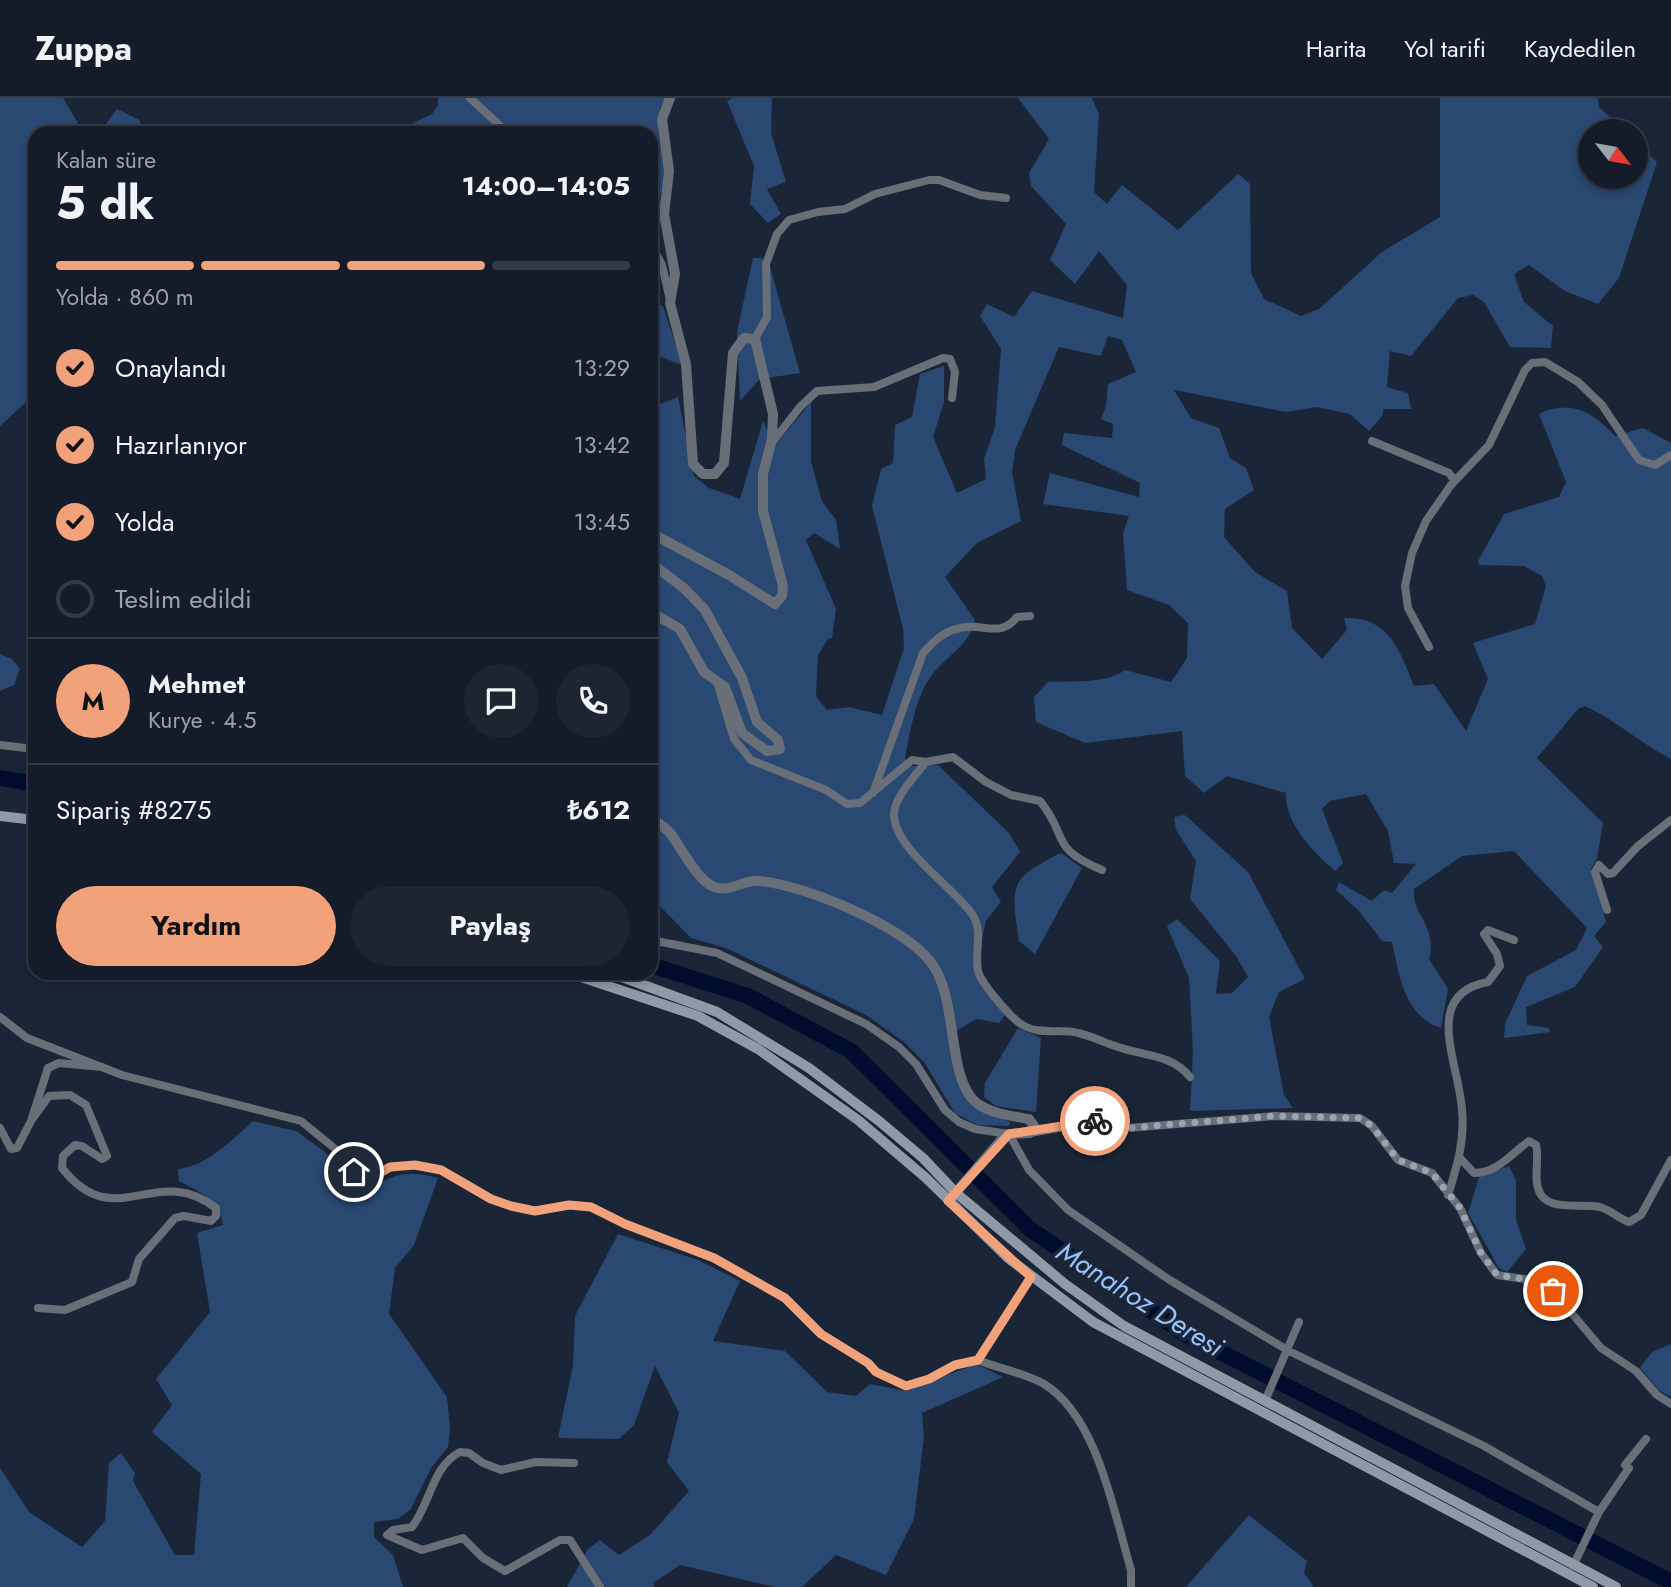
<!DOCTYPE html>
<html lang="tr">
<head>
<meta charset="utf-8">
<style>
	:root { --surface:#141c29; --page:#1d2531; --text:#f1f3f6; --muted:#9da1a8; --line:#333a46; --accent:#f1a27b }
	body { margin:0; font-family:Jost,sans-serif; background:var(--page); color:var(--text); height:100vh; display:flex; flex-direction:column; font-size:26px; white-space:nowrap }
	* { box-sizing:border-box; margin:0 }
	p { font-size:23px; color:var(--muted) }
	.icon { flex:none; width:38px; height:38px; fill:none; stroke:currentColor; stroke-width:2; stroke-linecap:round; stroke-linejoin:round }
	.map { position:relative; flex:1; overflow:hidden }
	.side { position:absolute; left:28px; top:28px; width:630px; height:854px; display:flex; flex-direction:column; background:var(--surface); border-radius:21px; box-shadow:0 4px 10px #0003,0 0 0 2px var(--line) }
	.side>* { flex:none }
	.needle { width:46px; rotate:121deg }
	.controls { position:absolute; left:1578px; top:21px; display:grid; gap:14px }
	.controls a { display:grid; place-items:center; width:70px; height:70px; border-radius:50%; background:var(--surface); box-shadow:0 4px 10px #0003,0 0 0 2px var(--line); font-size:35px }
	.pin { position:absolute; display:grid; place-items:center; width:60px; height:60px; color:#fff; margin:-30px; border:4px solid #fff; border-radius:50%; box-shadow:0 2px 7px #0007 }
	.courier { position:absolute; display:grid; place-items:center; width:70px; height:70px; margin:-35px; border:5px solid #f1a27b; border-radius:50%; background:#fff; color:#222; box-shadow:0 2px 9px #0007 }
	.headline em { font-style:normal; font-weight:700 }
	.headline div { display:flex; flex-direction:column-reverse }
	.headline { display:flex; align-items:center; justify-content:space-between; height:119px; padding:0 28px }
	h1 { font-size:46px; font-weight:700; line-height:52px }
	.bar { display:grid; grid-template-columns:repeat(4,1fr); gap:10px 7px; align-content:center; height:84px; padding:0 28px }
	.bar i { height:9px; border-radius:5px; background:var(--line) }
	.bar .selected { background:var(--accent) }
	.bar p { grid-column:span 4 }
	.line { display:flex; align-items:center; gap:18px; padding:0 28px; border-top:2px solid var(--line) }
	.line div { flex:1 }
	.round { display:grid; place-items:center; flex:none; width:74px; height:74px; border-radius:37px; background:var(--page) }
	ol { padding:0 28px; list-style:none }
	li { display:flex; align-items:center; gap:21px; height:77px }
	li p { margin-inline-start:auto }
	li .icon { padding:7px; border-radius:50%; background:var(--accent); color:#111; stroke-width:4 }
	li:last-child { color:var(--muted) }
	li i { width:38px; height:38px; border:4px solid var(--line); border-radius:50% }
	.primary-button { display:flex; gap:14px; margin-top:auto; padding:14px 28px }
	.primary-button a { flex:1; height:80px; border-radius:42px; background:var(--accent); color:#111; font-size:28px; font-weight:700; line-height:80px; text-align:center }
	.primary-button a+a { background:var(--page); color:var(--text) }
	header { display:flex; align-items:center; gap:42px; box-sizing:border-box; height:98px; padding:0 35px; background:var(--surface); border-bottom:2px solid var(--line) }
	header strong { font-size:33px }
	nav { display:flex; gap:38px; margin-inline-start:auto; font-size:24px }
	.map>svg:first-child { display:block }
	.green { fill:#294872 }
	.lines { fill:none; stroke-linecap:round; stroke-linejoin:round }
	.river { stroke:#000c2d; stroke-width:16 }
	.minor { stroke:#696f78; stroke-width:8 }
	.tertiary { stroke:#696f78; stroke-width:10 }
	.secondary { stroke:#8f9aa8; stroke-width:10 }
	.done { stroke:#9ba4b1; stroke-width:7; stroke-dasharray:0 12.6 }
	.route { stroke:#f1a27b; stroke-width:9 }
	.labels { text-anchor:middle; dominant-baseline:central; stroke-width:7; stroke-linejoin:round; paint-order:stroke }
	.water-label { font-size:28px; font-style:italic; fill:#9ac2fa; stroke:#1a2637 }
</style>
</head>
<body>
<header>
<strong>Zuppa</strong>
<nav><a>Harita</a><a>Yol tarifi</a><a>Kaydedilen</a></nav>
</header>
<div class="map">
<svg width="1671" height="1489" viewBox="0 0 1671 1489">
	<rect width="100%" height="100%" fill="#1a2637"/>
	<path class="green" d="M 0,0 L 63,0 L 79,27 L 103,30 L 117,11 L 139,22 L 145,35 L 35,35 L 35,296 L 0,328 Z
		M 438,0 L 667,0 L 660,10 L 658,33 L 665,71 L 659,107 L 660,144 L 651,144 L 651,35 L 392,35 L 432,16 L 438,7 Z
		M 732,0 L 772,0 L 771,35 L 786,84 L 767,91 L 781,116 L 768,125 L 750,106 L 754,68 L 727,3 Z
		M 1018,0 L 1092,0 L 1099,16 L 1094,94 L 1107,106 L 1122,87 L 1178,132 L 1238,76 L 1250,86 L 1251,175 L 1264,201 L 1301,218 L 1319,211 L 1382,154 L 1440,119 L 1440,0 L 1598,0 L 1599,9 L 1625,33 L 1591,33 L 1591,79 L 1636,79 L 1636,44 L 1657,64 L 1619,180 L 1598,206 L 1565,193 L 1529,167 L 1514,176 L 1524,204 L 1553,228 L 1551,250 L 1510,249 L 1484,204 L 1473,197 L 1458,200 L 1411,258 L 1390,253 L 1387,289 L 1408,295 L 1411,311 L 1383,311 L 1383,317 L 1369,333 L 1350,316 L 1317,309 L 1286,314 L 1174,292 L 1191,320 L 1219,330 L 1230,360 L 1246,370 L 1254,392 L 1225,411 L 1224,439 L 1255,474 L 1287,493 L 1292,530 L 1322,561 L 1347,532 L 1344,520 C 1389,518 1400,553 1414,588 L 1434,586 L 1466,633 L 1488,581 L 1473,545 L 1535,526 L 1546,488 L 1542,478 L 1524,468 L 1479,467 L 1478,463 L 1504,416 L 1559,399 L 1566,384 L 1539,316 C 1570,301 1593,314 1615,338 L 1643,330 L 1671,345 L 1671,661 C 1640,645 1617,623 1585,608 L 1578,611 L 1537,660 L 1603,725 L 1597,760 L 1591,771 L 1606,824 L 1594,838 L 1603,849 L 1575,889 L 1526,909 L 1527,927 L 1549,930 L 1550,934 L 1504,940 L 1505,926 L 1527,878 L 1576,852 L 1587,830 L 1514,753 L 1462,758 L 1414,791 C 1411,817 1438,827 1429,861 L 1448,891 L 1441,930 C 1404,918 1399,876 1392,844 L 1382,843 L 1359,813 L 1336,792 L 1339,784 L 1372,803 L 1384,792 L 1392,795 L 1416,766 L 1394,765 L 1388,733 L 1366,696 L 1330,703 L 1322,711 L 1343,765 L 1335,773 C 1314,755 1284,724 1286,695 L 1227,678 L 1204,695 L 1185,678 L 1182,633 L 1085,645 L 1036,624 L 1034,599 L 1048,584 C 1070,583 1106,586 1125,572 L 1171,584 L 1187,560 L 1188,525 L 1169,507 L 1127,492 L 1123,435 L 1129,418 L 1043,406 L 1050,375 L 1139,399 L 1140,385 L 1062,347 L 1064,335 L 1112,340 L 1113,326 L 1101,321 L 1106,308 L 1108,286 L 1136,274 L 1122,242 L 1108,238 L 1101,258 L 1059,249 L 1015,352 L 1012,374 L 1021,423 L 977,445 L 945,479 L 975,522 C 970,547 947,557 932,577 C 915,599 910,635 905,661 L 912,668 L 938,667 L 1009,735 L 1020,754 L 992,789 L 1001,804 L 986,823 L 975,874 L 1005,917 L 999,925 L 976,921 L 948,938 L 961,990 L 973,1008 L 1010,1024 L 1009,1028 L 977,1027 L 955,1015 L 924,964 L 904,944 L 866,917 L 726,850 L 691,840 L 651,799 L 651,310 L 678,299 L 694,378 L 709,390 L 740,401 L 763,323 L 775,348 L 811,304 L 811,363 L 822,403 L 836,422 L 840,451 L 814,435 L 806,442 L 836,511 L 832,540 L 828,541 L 818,557 L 816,598 L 827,612 L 849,609 L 882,617 L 904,550 L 903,531 L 872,408 L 881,371 L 893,365 L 895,327 L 912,319 L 920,276 L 944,268 L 944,304 L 933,339 L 957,395 L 986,381 L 984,361 L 995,329 L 1001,251 L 980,218 L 987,206 L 1014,219 L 1032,193 L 1123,220 L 1127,187 L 1099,153 L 1075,186 L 1050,162 L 1066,126 L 1031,88 L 1029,75 L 1049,41 Z
		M 753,160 L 761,160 L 770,169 L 800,275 L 760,281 L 740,303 L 737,234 Z
		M 651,204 L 663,208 L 682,267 L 651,255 Z
		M 0,556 L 12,561 L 20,571 L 14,587 L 0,593 Z
		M 1185,717 L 1248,774 L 1305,881 L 1279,894 L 1269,919 L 1284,997 L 1293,1010 L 1190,1013 L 1193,953 L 1189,880 L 1167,828 L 1177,821 L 1220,863 L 1216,896 L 1232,895 L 1248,879 L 1236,858 L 1190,801 L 1196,763 L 1176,732 L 1174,719 Z
		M 1061,755 L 1082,770 L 1035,856 L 1019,843 C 1011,787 1008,781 1061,755 Z
		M 1018,930 L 1041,940 L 1036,1014 L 996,1008 L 984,999 L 985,985 Z
		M 253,1023 L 296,1033 L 325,1054 L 344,1078 L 368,1091 C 396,1075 407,1072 438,1080 L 414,1147 L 395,1170 L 389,1216 L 447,1299 L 450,1330 L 448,1349 L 431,1370 L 411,1411 L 398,1421 L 374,1424 L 374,1439 L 393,1457 L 403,1489 L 0,1489 L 0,1370 L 29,1414 L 82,1449 L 105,1423 L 109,1365 L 121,1355 L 135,1375 L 133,1383 L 175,1457 L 194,1457 L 201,1376 L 152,1334 L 172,1307 L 156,1281 L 210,1214 L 197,1135 L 223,1127 C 219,1101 201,1095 179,1083 L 178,1071 C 206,1069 233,1041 253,1023 Z
		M 1509,1068 L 1516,1082 L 1516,1122 L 1526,1151 L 1507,1174 L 1499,1170 L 1468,1115 L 1479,1079 Z
		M 618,1136 L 698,1162 L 740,1183 L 713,1243 L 785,1253 L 827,1294 L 856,1298 L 870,1286 L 906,1293 L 976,1266 L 1003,1279 L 922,1315 L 924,1338 L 914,1421 L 886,1477 L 836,1457 L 802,1489 L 775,1489 L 680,1467 L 653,1485 L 654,1489 L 567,1489 L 588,1451 L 600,1442 L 619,1457 L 650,1437 L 689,1393 L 667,1364 L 679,1315 L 655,1268 L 634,1327 L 619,1341 L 558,1340 L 573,1267 L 575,1218 Z
		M 1671,1246 L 1671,1299 L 1660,1293 L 1640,1270 L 1652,1254 Z
		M 1249,1417 L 1307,1463 L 1304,1475 L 1314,1489 L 1186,1489 Z"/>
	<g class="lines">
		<path class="river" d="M 0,680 L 35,686
			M 651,867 L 748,898 L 851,953 L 1030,1131 L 1187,1237 L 1671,1484"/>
		<path class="minor" d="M 470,0 L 508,35
			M 651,146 L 662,167 L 670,202
			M 755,241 L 767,219 L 766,166 L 777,136 L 789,122 L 818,114 L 845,111 L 875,96 L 929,82 L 939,82 L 980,97 L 1006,100
			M 1372,343 L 1449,375 L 1455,383
			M 771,346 L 800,309 L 817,293 L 874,289 L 943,260 L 950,261 L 955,274 L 952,300
			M 1429,549 L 1408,510 L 1405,488 L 1412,455 L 1426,423 L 1451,387 L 1489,347 L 1525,272 L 1532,265 L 1545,264 L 1578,284 L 1602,307 L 1639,362 L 1655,367 L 1671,357
			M 718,587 L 734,641 L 751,662 L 826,692 L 847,706 L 860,705 L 912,662 L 926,664 L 953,659 L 986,684 L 1011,697 L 1040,703 C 1070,740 1048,749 1102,772
			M 0,647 L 35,651
			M 926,664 C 916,677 893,700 894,718 C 896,752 953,789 972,816 C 984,833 974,854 978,873 C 981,885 1010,919 1021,926 C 1039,938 1059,930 1078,935 C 1092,938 1105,945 1118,949 C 1144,958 1172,956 1190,979
			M 873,695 L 923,555 C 934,543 944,533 960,530 C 982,524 1000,541 1017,519 L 1030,518
			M 1607,812 L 1595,774 L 1599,767 L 1608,776 L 1613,775 L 1638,748 L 1671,722
			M 651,842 L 717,855 L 866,926 L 899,949 L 916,966 L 945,1012 L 959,1024 L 975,1031 L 1009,1036 L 1029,1072 L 1068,1112 L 1168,1181 L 1289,1253 L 1484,1348 L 1599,1414
			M 0,919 L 27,940 L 122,977 L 301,1023 L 339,1054 L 354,1074 L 369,1081 L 390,1069 L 415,1067 L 441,1072 L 491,1101 L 511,1108 L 535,1113 L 569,1107 L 591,1109 L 625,1126 L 714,1160 L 785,1200 L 821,1236 L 868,1265 L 876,1274 L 906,1288 L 929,1281 L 955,1267 L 978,1262
			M 31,1023 L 49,998 L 70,997 L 86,1007 L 107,1058 L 102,1061 L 82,1048 L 75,1047 L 63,1058 L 62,1070 C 115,1138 156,1063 216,1110 L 216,1118 L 211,1123 L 184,1118 L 175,1120 L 139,1161 L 132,1184 L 65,1212 L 38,1210
			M 0,1030 L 11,1051 L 17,1050 L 31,1023 L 48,970 L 59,965 L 102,969
			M 1030,1035 L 1097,1023 L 1128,1030 L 1274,1018 L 1360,1020 L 1372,1028 L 1398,1062 L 1432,1075 L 1460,1110 L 1481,1155 L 1497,1177 L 1531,1182 L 1553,1193 L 1601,1250 L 1636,1273 L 1657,1297 L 1671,1306
			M 1459,1059 L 1474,1075 C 1497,1075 1511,1056 1529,1043 L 1536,1047 C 1540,1062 1532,1083 1541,1097 C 1552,1113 1583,1105 1600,1109 C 1611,1112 1619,1121 1629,1124 L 1641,1117 L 1671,1062
			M 1448,1097 C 1457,1069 1465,1042 1462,1012 C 1459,965 1421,896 1488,884 L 1500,868 L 1497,856 L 1484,836 L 1488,832 L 1514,842
			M 1031,1179 L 978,1262 C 999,1271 1023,1274 1044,1286 C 1098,1319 1114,1416 1131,1472 L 1131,1489
			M 1265,1303 L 1299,1224
			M 574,1365 L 536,1364 L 501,1372 L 483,1365 L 469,1355 L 460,1354 C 433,1367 430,1406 412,1429 L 393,1432 L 387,1437 L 422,1452 L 463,1440 L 483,1460 L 505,1473 L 560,1442 L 570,1442 L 600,1489
			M 1573,1468 L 1599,1414 L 1629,1370 L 1625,1367 L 1646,1341"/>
		<path class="tertiary" d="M 651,435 L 729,477 L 775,506 L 782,498 L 783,488 L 763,413 L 763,376 L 772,341 L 773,316 L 755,241 L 744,240 L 733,255 L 724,365 L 715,376 L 703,376 L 693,366 L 686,266 L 670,205 L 675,176 L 664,116 L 669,73 L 662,21 L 670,0
			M 651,465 L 685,491 L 705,512 L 742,580 L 757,624 L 778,642 L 780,651 L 767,653 L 742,635 L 725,589 L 704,574 L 680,531 L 651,514
			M 651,719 C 658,725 666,730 671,736 C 681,750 698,783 714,789 C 731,795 744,781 760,783 C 807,788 900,827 930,863 C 960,900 945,982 978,1006 C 993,1016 1012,1018 1029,1021 L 1034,1028 L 1030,1035 L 1009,1036 L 1002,1041 L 951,1100"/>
		<path class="secondary" d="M 0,718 L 35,722
			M 569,875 L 698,918 L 758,951 L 858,1022 L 926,1080 L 1008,1160 L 1093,1224 L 1593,1489
			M 611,875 L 717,914 L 809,970 L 879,1023 L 923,1060 L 956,1095 L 1065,1186 L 1124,1228 L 1616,1489"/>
	</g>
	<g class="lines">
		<path class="done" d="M 1095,1023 L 1128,1030 L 1274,1018 L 1360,1020 L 1372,1028 L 1398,1062 L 1432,1075 L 1460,1110 L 1481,1155 L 1497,1177 L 1531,1182 L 1553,1193"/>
		<path class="route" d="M 354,1074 L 369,1081 L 390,1069 L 415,1067 L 441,1072 L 491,1101 L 511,1108 L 535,1113 L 569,1107 L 591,1109 L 625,1126 L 714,1160 L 785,1200 L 821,1236 L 868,1265 L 876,1274 L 906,1288 L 929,1281 L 955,1267 L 978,1262 L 1031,1179 L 948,1103 L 1009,1036 L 1095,1023"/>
	</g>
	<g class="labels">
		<g class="water-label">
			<text transform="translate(1140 1201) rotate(32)">Manahoz Deresi</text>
		</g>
	</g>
</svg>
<div class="controls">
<a><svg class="needle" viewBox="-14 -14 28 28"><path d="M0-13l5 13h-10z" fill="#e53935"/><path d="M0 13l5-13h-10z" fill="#9da1a8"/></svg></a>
</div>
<div class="pin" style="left:1553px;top:1193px;background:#ea580c"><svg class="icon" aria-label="bag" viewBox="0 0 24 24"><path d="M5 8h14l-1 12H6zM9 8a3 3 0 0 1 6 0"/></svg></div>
<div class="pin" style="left:354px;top:1074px;background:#1f2937"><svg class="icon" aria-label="home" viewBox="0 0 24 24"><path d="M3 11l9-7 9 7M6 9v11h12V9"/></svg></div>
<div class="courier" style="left:1095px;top:1023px"><svg class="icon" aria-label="bike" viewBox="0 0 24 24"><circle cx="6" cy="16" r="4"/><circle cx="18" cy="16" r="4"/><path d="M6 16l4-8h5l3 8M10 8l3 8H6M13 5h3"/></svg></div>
<section class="side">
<div class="headline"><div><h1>5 dk</h1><p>Kalan süre</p></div><em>14:00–14:05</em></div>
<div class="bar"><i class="selected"></i><i class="selected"></i><i class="selected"></i><i></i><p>Yolda · 860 m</p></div>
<ol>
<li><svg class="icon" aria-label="check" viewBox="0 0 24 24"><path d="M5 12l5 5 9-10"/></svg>Onaylandı<p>13:29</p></li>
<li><svg class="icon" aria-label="check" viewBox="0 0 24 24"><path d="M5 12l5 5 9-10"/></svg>Hazırlanıyor<p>13:42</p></li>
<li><svg class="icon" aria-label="check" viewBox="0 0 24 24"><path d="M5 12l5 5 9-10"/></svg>Yolda<p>13:45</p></li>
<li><i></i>Teslim edildi</li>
</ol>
<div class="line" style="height:126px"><b class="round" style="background:var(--accent);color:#111">M</b><div><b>Mehmet</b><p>Kurye · 4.5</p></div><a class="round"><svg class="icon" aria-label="chat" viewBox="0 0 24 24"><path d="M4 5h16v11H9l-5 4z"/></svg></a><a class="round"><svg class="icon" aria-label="phone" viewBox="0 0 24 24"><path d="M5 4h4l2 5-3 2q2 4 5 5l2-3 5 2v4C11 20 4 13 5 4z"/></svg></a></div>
<div class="line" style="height:91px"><div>Sipariş #8275</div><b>₺612</b></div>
<div class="primary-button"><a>Yardım</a><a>Paylaş</a></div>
</section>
</div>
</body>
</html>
